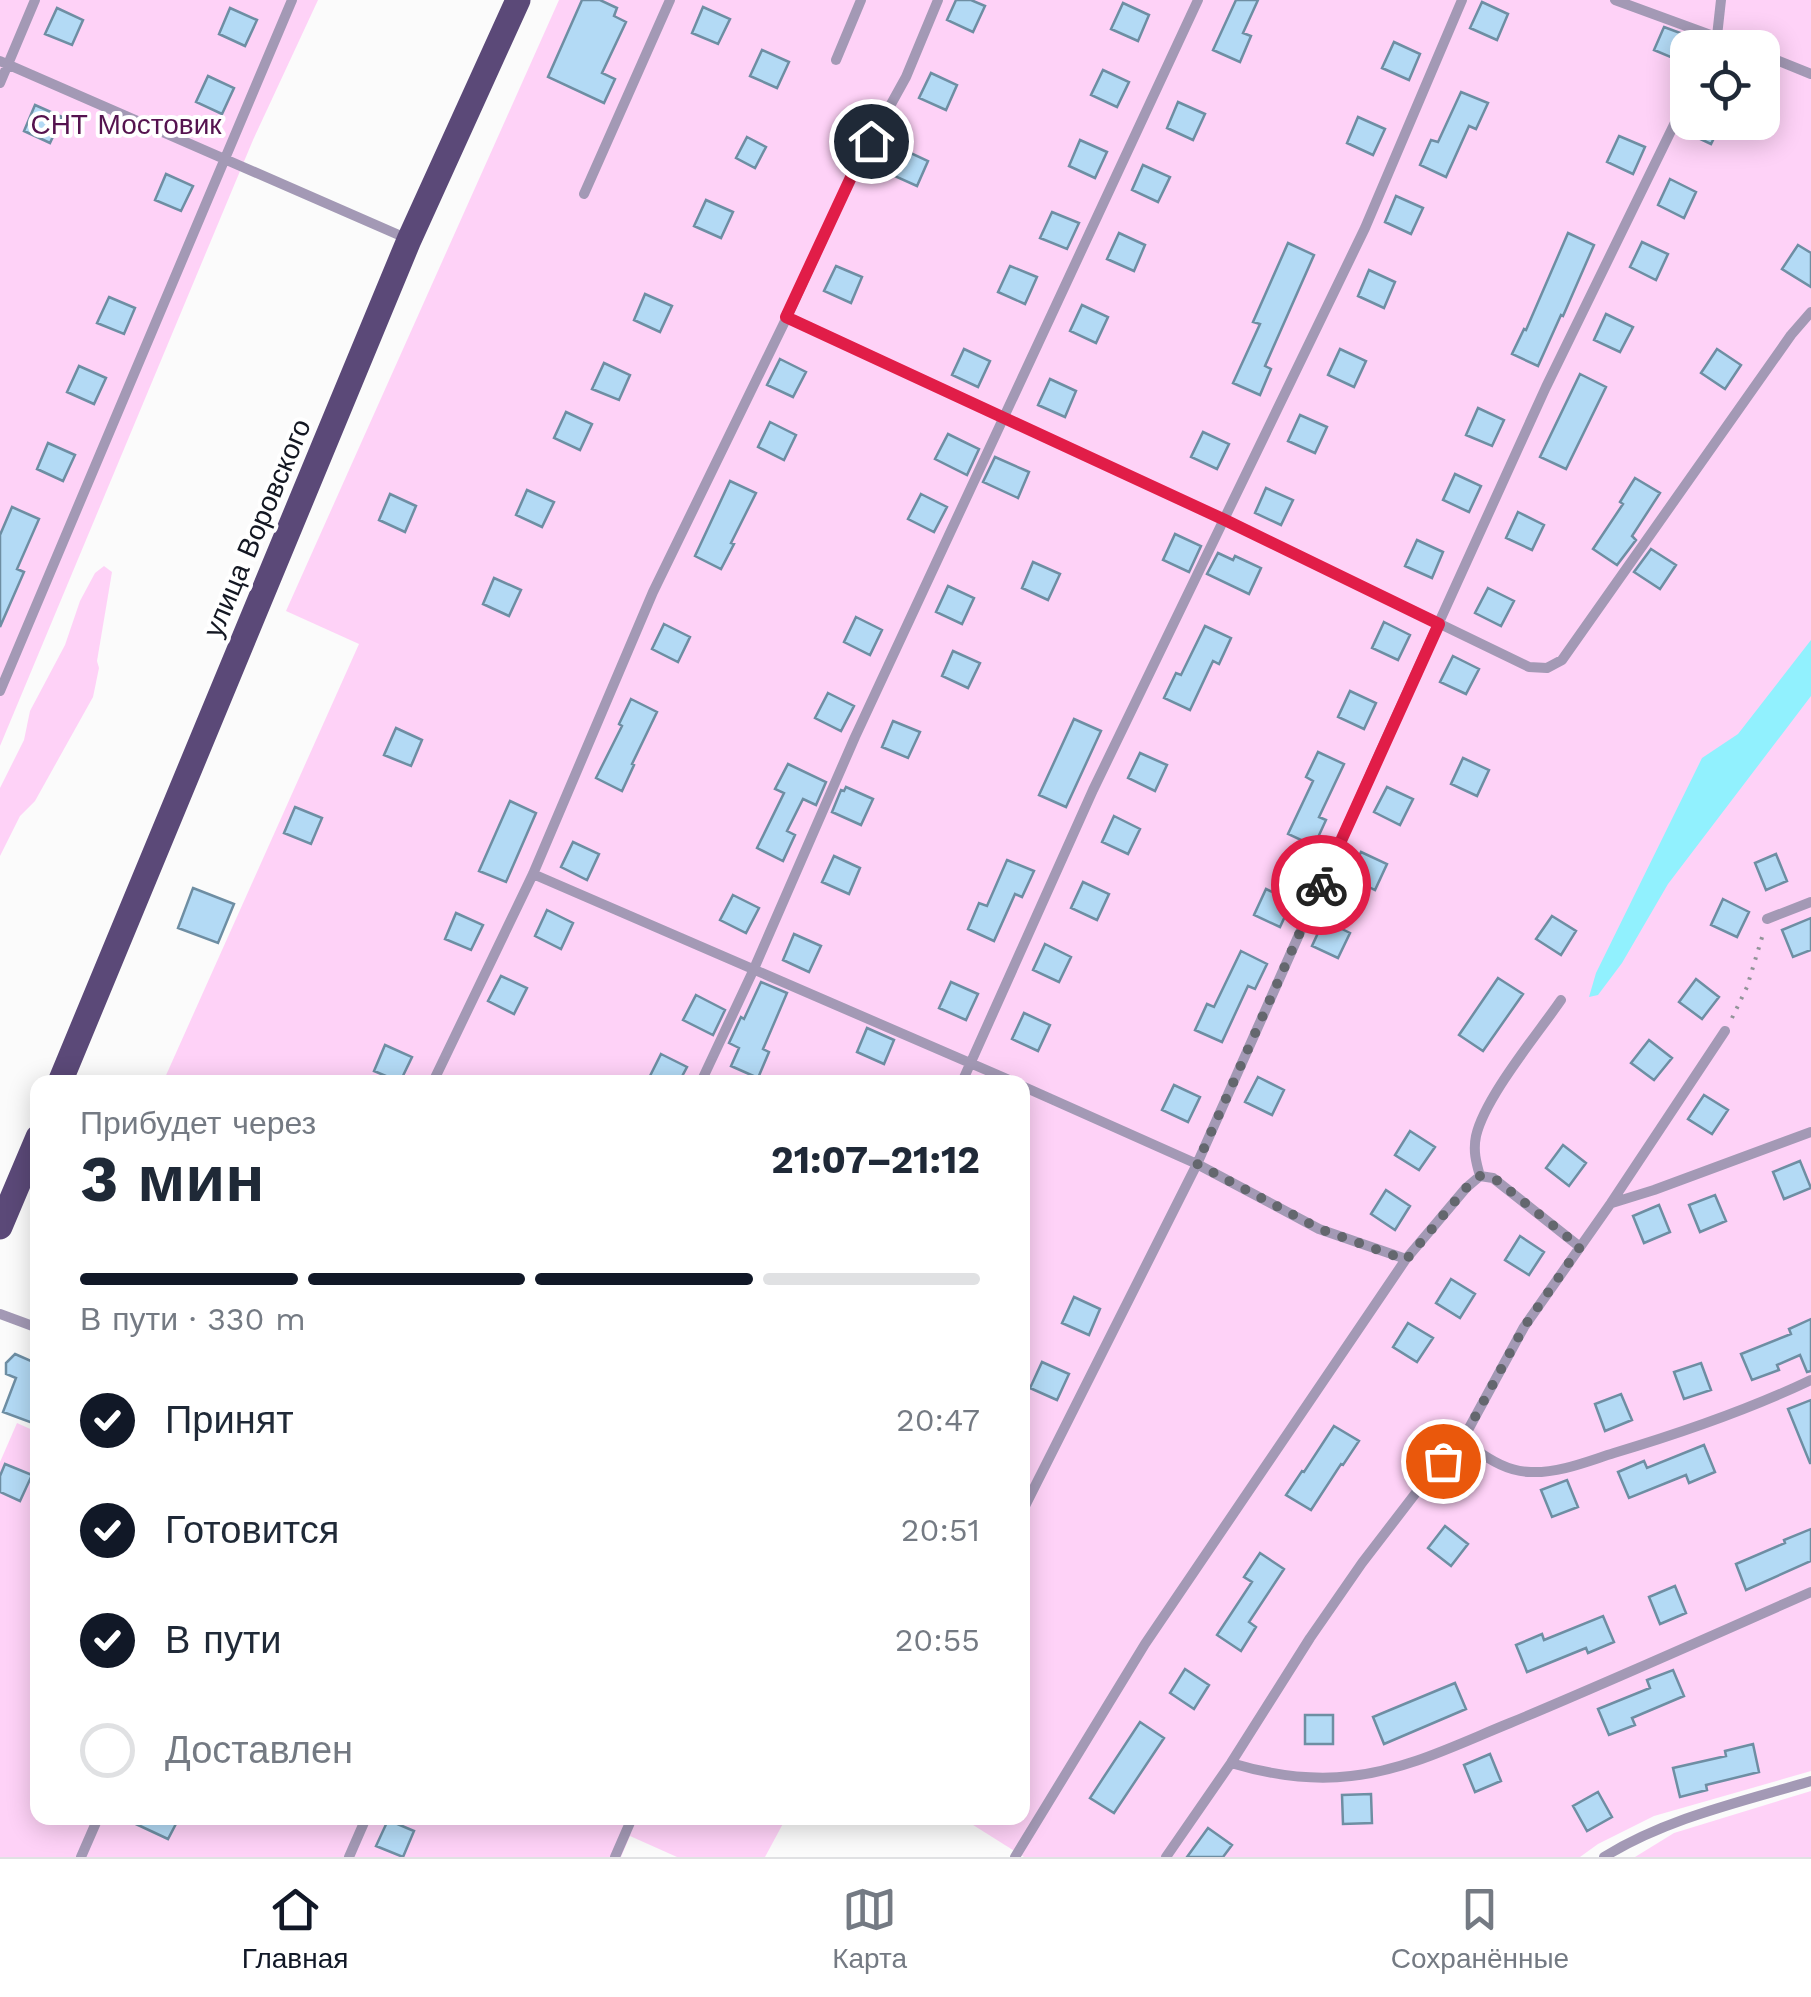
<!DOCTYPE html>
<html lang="ru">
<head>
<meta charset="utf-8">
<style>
	:root { --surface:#fff; --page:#f6f6f7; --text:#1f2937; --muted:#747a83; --line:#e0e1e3; --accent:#111827 }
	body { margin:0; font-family:"Work Sans",sans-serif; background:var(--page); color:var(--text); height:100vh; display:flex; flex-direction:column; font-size:38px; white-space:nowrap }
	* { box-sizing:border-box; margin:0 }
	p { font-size:32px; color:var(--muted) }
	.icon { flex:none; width:55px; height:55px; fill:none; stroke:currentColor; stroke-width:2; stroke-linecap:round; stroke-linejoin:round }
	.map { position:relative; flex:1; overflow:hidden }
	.panel { position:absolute; left:30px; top:1075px; width:1000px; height:750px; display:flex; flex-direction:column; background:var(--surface); border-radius:20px; box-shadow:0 5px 25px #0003 }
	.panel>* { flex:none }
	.tools { position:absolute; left:1670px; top:30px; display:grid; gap:20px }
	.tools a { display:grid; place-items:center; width:110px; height:110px; border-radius:20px; background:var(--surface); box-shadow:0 5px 25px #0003; font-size:50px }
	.pin { position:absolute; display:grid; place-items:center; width:85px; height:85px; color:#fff; margin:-42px; border:5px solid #fff; border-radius:50%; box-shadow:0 2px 10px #0007 }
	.courier { position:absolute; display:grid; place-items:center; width:100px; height:100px; margin:-50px; border:8px solid #e11d48; border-radius:50%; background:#fff; color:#222; box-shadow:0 2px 12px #0007 }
	.summary em { font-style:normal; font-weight:700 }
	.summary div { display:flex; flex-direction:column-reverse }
	.summary { display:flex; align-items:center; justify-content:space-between; height:170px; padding:0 50px }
	h1 { font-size:65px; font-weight:700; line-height:75px }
	.bar { display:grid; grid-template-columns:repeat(4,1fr); gap:15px 10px; align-content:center; height:120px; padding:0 50px }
	.bar i { height:12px; border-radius:8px; background:var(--line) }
	.bar .selected { background:var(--accent) }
	.bar p { grid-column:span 4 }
	ol { padding:0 50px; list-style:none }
	li { display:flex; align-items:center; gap:30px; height:110px }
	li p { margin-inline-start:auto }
	li .icon { padding:10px; border-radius:50%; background:var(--accent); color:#fff; stroke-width:4 }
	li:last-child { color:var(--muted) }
	li i { width:55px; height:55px; border:5px solid var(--line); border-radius:50% }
	.tab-bar { display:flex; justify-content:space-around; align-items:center; height:140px; border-top:2px solid var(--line); background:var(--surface); font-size:28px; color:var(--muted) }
	.tab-bar a { display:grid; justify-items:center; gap:5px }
	.tab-bar .selected { color:var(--accent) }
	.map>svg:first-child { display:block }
	.green { fill:#fed2f7; fill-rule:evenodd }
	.water { fill:#91f1fe }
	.building { fill:#b3daf5; stroke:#6e8ea3; stroke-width:2.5 }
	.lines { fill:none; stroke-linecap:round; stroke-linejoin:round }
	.path { stroke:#929499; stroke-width:4; stroke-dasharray:2.5 8; stroke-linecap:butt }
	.lane { stroke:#a399b5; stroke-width:10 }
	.primary { stroke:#5b4978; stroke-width:25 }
	.done { stroke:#64676e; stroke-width:10; stroke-dasharray:0 18 }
	.route { stroke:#e11d48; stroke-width:12 }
	.labels { text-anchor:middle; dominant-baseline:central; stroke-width:8; stroke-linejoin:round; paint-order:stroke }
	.park-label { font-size:28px; fill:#55134f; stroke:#fff }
	.street-label { font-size:28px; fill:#131722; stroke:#fff }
</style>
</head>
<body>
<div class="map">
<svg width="1811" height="1857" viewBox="0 0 1811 1857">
	<rect width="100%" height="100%" fill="#fbfbfb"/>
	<path class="green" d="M 0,0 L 318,0 L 253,140 L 0,746 Z
		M 559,0 L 1811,0 L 1811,1771 L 1654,1816 L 1598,1844 L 1580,1857 L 1024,1857 L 962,1818 L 1022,1818 L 1022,1082 L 163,1082 L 359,644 L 286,611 ZM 1688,48 L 1762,48 L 1762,122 L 1688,122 Z
		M 104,566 L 112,572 L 97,661 L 99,668 L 93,697 L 35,801 L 20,816 L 0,856 L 0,788 L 24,740 L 30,711 L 65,645 L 80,601 L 95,573 Z
		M 17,1423 L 37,1432 L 38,1818 L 786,1818 L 765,1857 L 677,1857 L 630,1836 L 621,1857 L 0,1857 L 0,1462 Z
		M 1811,1791 L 1811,1857 L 1635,1857 L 1674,1833 Z"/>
	<path class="water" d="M 1811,640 L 1811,696 L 1668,884 L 1622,963 L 1598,995 L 1589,997 L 1596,973 L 1702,758 L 1738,734 Z"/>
	<path class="building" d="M 582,0 L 600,0 L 617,8 L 614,16 L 626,22 L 602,73 L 615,79 L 604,103 L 548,77 Z
		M 956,0 L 971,0 L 985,6 L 973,32 L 947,20 Z
		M 1236,0 L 1258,0 L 1243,33 L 1251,36 L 1240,62 L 1213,50 Z
		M 1482,2 L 1508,14 L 1497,40 L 1470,28 Z
		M 1123,3 L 1149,15 L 1138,41 L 1111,29 Z
		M 703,7 L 730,19 L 718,44 L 692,33 Z
		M 57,8 L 83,20 L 72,45 L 45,34 Z
		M 230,8 L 257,20 L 245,46 L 219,34 Z
		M 1664,27 L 1691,37 L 1680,61 L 1654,50 Z
		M 1394,42 L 1420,54 L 1409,80 L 1382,68 Z
		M 762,50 L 789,62 L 777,88 L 750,76 Z
		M 1103,70 L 1129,82 L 1117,107 L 1091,95 Z
		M 931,73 L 957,85 L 946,110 L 919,98 Z
		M 208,76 L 234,88 L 222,114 L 196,102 Z
		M 1461,92 L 1488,103 L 1476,129 L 1469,126 L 1446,177 L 1420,165 L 1431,140 L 1438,142 Z
		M 1178,102 L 1205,114 L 1193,140 L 1167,128 Z
		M 35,105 L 62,117 L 50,143 L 24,131 Z
		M 1358,117 L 1385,129 L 1373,155 L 1347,143 Z
		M 1685,122 L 1722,122 L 1711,144 L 1681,130 Z
		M 1619,136 L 1645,147 L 1633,174 L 1607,162 Z
		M 747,137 L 766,147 L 755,168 L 736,158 Z
		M 1080,140 L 1107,152 L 1095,178 L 1069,166 Z
		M 902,149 L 928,161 L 917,186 L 890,174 Z
		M 1143,165 L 1170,177 L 1158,202 L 1132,190 Z
		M 166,174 L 193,186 L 181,211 L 155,200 Z
		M 1670,179 L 1696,192 L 1684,218 L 1658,205 Z
		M 1396,196 L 1423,208 L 1411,234 L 1385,222 Z
		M 706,200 L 733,212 L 721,238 L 694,226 Z
		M 1052,212 L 1079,223 L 1067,249 L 1040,238 Z
		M 1119,233 L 1145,245 L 1134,271 L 1107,259 Z
		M 1568,233 L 1594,245 L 1563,316 L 1561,315 L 1538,366 L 1512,354 L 1524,329 L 1526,330 Z
		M 1642,242 L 1668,254 L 1656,280 L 1630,267 Z
		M 1288,243 L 1314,255 L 1265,366 L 1271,369 L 1260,395 L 1233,383 L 1260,324 L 1253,322 Z
		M 1798,245 L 1811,253 L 1811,287 L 1782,269 Z
		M 836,266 L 862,277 L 851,303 L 824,291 Z
		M 1010,266 L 1037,277 L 1025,304 L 998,292 Z
		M 1369,270 L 1395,282 L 1384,308 L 1358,296 Z
		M 645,294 L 672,306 L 660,332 L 634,320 Z
		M 109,297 L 135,308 L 124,334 L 97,323 Z
		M 1082,305 L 1108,317 L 1096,343 L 1070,331 Z
		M 1606,314 L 1633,327 L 1620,352 L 1594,340 Z
		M 964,349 L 990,361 L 978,387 L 952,375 Z
		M 1340,349 L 1366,361 L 1354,387 L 1328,375 Z
		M 1717,349 L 1741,365 L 1725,389 L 1701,373 Z
		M 780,359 L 806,372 L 793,397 L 767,385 Z
		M 604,363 L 630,375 L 619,400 L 592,389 Z
		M 79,366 L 106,378 L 94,404 L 67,392 Z
		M 1580,374 L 1606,387 L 1566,469 L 1540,457 Z
		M 1050,379 L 1076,391 L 1065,417 L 1038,405 Z
		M 1478,408 L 1504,420 L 1492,446 L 1466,435 Z
		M 566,412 L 592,424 L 580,450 L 554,438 Z
		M 1300,415 L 1327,427 L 1315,453 L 1288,441 Z
		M 770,422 L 796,435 L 784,460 L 758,447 Z
		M 1203,432 L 1229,444 L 1217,469 L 1191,457 Z
		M 948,434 L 979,449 L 967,475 L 935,459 Z
		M 48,443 L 75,455 L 63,481 L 37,469 Z
		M 995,457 L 1029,472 L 1018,498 L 983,482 Z
		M 1455,474 L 1481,486 L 1469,512 L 1443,500 Z
		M 1635,478 L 1660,493 L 1632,536 L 1636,540 L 1617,565 L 1593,549 L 1623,504 L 1620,502 Z
		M 730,481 L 756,493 L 731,543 L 734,544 L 721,569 L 695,556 Z
		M 1266,488 L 1293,500 L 1281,525 L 1255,513 Z
		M 527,490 L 554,502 L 542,527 L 516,515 Z
		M 390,494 L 416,506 L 405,532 L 379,520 Z
		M 921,494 L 947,507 L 934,532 L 908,519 Z
		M 12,507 L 39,519 L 17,569 L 24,572 L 0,627 L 0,535 Z
		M 1518,512 L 1544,525 L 1532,550 L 1506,538 Z
		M 1175,534 L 1201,546 L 1189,572 L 1163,560 Z
		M 1417,540 L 1443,552 L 1432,578 L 1405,566 Z
		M 1651,549 L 1676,565 L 1660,589 L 1634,572 Z
		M 1218,553 L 1233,560 L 1235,556 L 1261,568 L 1249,594 L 1207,574 Z
		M 1033,562 L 1060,574 L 1048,600 L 1022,588 Z
		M 494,578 L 521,590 L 509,616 L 483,604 Z
		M 948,586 L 974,598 L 962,624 L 936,612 Z
		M 1488,588 L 1514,601 L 1501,626 L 1475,613 Z
		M 856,617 L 882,630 L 870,655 L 844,642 Z
		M 1384,622 L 1410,635 L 1398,660 L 1372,648 Z
		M 664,624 L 690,637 L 678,662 L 652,649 Z
		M 1205,626 L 1231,638 L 1219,664 L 1213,661 L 1190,710 L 1164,698 L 1176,673 L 1181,675 Z
		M 953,651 L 980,663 L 968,688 L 942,676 Z
		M 1453,656 L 1479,669 L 1466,694 L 1440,682 Z
		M 1350,691 L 1376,703 L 1364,729 L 1338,717 Z
		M 828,693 L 854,706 L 841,731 L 815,718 Z
		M 631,699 L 657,712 L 632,764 L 634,765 L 622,791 L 596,778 L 622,726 L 619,724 Z
		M 1074,719 L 1101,731 L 1066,807 L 1039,795 Z
		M 893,721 L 920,732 L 908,758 L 882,747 Z
		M 396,728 L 422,740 L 411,766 L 384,755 Z
		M 1318,752 L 1344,764 L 1319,817 L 1326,820 L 1314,846 L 1288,834 L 1313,781 L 1306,777 Z
		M 1140,753 L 1167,765 L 1155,791 L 1128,778 Z
		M 1463,758 L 1489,770 L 1477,796 L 1451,784 Z
		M 788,764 L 826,782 L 816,805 L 803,799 L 787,831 L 795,835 L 783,861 L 757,848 L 784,793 L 775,789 Z
		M 846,787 L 873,799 L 861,825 L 832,812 L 841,790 L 844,791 Z
		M 1387,787 L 1413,799 L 1400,825 L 1374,812 Z
		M 510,801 L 536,813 L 506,882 L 479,871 Z
		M 295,807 L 322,818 L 311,844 L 284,833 Z
		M 1114,816 L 1140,829 L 1128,854 L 1102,842 Z
		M 573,842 L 599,854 L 587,880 L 561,867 Z
		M 1361,852 L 1387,864 L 1375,890 L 1349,877 Z
		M 1776,854 L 1787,881 L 1766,890 L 1755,863 Z
		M 834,856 L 860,868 L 849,894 L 822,882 Z
		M 1007,860 L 1034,871 L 1022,897 L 1015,894 L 994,941 L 968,929 L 979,903 L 987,906 Z
		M 1083,882 L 1109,894 L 1097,920 L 1071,908 Z
		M 193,888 L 234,904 L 218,943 L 178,928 Z
		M 1266,889 L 1292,901 L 1280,927 L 1254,915 Z
		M 733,895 L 759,908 L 746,933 L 720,920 Z
		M 1723,899 L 1749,912 L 1737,937 L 1711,925 Z
		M 547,910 L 573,923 L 561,949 L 535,936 Z
		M 456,913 L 483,925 L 471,950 L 445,939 Z
		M 1552,916 L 1576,931 L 1561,955 L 1536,939 Z
		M 1811,918 L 1811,950 L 1793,957 L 1782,930 Z
		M 1324,920 L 1350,933 L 1338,958 L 1312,946 Z
		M 794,934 L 821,946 L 809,972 L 783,960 Z
		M 1045,944 L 1071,957 L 1059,982 L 1033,970 Z
		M 1241,951 L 1267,964 L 1255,989 L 1248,986 L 1222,1042 L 1195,1030 L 1207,1004 L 1214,1007 Z
		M 501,976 L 527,988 L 514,1014 L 488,1001 Z
		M 1498,978 L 1523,994 L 1483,1051 L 1459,1035 Z
		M 1696,979 L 1719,997 L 1702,1019 L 1679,1002 Z
		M 761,982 L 787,993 L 763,1049 L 769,1052 L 758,1078 L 731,1066 L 739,1048 L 729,1043 L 741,1017 L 744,1019 Z
		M 951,982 L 978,994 L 966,1020 L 939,1008 Z
		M 696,995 L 725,1010 L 713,1035 L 683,1020 Z
		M 1024,1013 L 1050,1025 L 1038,1051 L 1012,1039 Z
		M 867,1028 L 894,1040 L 884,1064 L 857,1052 Z
		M 1649,1040 L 1672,1058 L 1654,1080 L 1631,1063 Z
		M 385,1045 L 412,1057 L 400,1082 L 374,1071 Z
		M 661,1054 L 687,1067 L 679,1082 L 647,1082 Z
		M 1258,1077 L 1284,1090 L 1272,1115 L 1245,1102 Z
		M 1174,1085 L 1200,1097 L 1188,1122 L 1162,1110 Z
		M 1704,1095 L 1728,1110 L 1712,1134 L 1688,1119 Z
		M 1410,1131 L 1435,1147 L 1419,1170 L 1395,1155 Z
		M 1563,1145 L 1586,1163 L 1569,1186 L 1546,1168 Z
		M 1800,1161 L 1811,1188 L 1784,1199 L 1773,1172 Z
		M 1386,1190 L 1410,1206 L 1395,1230 L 1371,1214 Z
		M 1715,1195 L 1726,1221 L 1700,1232 L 1689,1205 Z
		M 1659,1205 L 1670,1232 L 1644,1243 L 1633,1216 Z
		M 1520,1236 L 1544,1252 L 1529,1275 L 1505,1260 Z
		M 1451,1279 L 1475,1294 L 1460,1318 L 1436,1303 Z
		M 1074,1297 L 1100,1309 L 1089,1335 L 1062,1323 Z
		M 1811,1319 L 1811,1371 L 1807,1372 L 1800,1355 L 1777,1365 L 1779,1370 L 1752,1380 L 1741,1354 L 1791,1334 L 1789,1329 Z
		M 1408,1323 L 1433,1338 L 1417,1362 L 1393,1347 Z
		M 15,1354 L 38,1364 L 38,1425 L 3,1412 L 16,1378 L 6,1374 L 6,1363 Z
		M 1042,1362 L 1069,1374 L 1057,1400 L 1030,1388 Z
		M 1701,1363 L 1711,1390 L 1684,1399 L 1674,1372 Z
		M 1621,1394 L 1632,1420 L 1605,1431 L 1595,1404 Z
		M 1811,1400 L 1811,1463 L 1810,1463 L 1788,1409 Z
		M 1334,1426 L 1359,1441 L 1343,1465 L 1341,1464 L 1311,1510 L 1286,1495 L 1302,1471 L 1304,1472 Z
		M 1704,1445 L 1715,1472 L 1689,1483 L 1686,1475 L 1629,1498 L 1618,1472 L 1644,1461 L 1647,1468 Z
		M 5,1464 L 32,1475 L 20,1501 L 0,1492 L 0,1476 Z
		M 1567,1480 L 1578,1507 L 1552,1517 L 1541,1490 Z
		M 1445,1526 L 1468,1544 L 1451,1566 L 1428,1548 Z
		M 1811,1529 L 1811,1561 L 1746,1590 L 1736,1564 L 1785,1543 L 1784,1540 Z
		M 1260,1553 L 1284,1569 L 1249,1622 L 1256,1627 L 1241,1651 L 1217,1635 L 1252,1582 L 1244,1577 Z
		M 1675,1586 L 1686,1613 L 1660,1624 L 1649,1597 Z
		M 1603,1616 L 1614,1642 L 1588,1653 L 1586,1648 L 1527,1672 L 1516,1645 L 1542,1634 L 1544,1640 Z
		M 1185,1669 L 1209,1685 L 1194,1709 L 1170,1693 Z
		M 1673,1670 L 1684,1696 L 1632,1718 L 1635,1725 L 1609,1735 L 1598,1709 L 1650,1688 L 1647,1680 Z
		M 1455,1683 L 1466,1709 L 1384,1744 L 1373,1717 Z
		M 1305,1715 L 1333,1715 L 1333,1744 L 1305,1744 Z
		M 1140,1722 L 1164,1738 L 1114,1813 L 1090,1798 Z
		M 1753,1744 L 1759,1772 L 1706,1785 L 1707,1790 L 1680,1797 L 1673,1768 L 1726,1756 L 1725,1751 Z
		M 1490,1754 L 1501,1781 L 1475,1792 L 1464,1765 Z
		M 1598,1792 L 1612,1817 L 1587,1831 L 1573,1806 Z
		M 1371,1794 L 1372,1823 L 1343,1824 L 1342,1795 Z
		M 123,1818 L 179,1818 L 168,1839 Z
		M 388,1820 L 414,1831 L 403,1857 L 376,1846 Z
		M 1208,1828 L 1232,1845 L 1223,1857 L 1187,1857 Z"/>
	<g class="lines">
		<path class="path" d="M 1732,1018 L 1747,987 L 1763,934"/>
		<path class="lane" d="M 1615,0 L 1746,48
			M 1711,48 L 1717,36 L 1721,0
			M 1762,54 L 1811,74
			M 836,60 L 861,0
			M 0,61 L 408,239
			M 0,83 L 35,0
			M 584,194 L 670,0
			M 787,317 L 1225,520 L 1529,667 L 1547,668 L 1562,660 L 1791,335 L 1811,312
			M 0,691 L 292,0
			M 533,874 L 1014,1082
			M 1767,919 L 1811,902
			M 433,1082 L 533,874 L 653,592 L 787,317 L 853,173 L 906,77 L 938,0
			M 701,1082 L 753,971 L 855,737 L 1198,0
			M 962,1082 L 1093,790 L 1365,228 L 1462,0
			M 1022,1086 L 1197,1164 L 1319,1229 L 1406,1259
			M 1480,1176 C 1476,1162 1473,1151 1476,1136 C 1485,1097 1537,1035 1561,1000
			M 1612,1203 L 1654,1190 L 1811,1132
			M 0,1314 L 38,1328
			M 1462,1441 C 1484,1455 1504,1472 1531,1472 C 1560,1473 1588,1461 1614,1453 C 1681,1433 1748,1410 1811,1380
			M 1022,1512 L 1197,1164 L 1386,739 L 1546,387 L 1688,96
			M 1231,1763 C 1271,1775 1309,1781 1351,1776 C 1407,1770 1458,1744 1510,1723 C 1611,1681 1711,1636 1811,1592
			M 81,1857 L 98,1818
			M 349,1857 L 366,1818
			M 615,1857 L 632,1818
			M 1015,1857 L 1145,1644 L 1406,1259 L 1466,1188 L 1480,1176 L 1493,1178 L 1580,1247
			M 1166,1857 L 1231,1763 L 1310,1638 L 1362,1563 L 1425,1481 L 1462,1441 L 1524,1327 L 1611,1203 L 1725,1031
			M 1604,1857 C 1667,1818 1741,1802 1811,1781"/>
		<path class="primary" d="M 60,1082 L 409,240 L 518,0
			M 0,1227 L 38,1137"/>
	</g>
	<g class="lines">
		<path class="done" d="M 1321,885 L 1197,1164 L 1320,1229 L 1406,1260 L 1466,1188 L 1480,1176 L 1494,1178 L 1580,1247 L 1524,1327 L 1462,1441 L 1443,1461"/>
		<path class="route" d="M 871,141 L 853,173 L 786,317 L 1225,520 L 1439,624 L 1321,885"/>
	</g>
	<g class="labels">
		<g class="park-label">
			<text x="126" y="124">СНТ Мостовик</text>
		</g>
		<g class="street-label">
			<text transform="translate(257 528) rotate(-67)">улица Воровского</text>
		</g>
	</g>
</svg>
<div class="tools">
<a><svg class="icon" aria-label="locate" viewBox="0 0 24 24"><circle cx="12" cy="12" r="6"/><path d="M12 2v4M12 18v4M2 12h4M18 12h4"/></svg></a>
</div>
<div class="pin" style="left:1443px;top:1461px;background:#ea580c"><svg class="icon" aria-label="bag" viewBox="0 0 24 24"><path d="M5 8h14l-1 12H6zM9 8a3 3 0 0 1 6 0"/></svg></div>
<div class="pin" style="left:871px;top:141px;background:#1f2937"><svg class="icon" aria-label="home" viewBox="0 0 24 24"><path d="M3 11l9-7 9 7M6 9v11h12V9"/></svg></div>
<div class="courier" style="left:1321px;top:885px"><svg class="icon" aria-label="bike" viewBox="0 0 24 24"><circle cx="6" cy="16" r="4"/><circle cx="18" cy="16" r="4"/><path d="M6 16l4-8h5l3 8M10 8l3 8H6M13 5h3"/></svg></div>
<section class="panel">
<div class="summary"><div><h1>3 мин</h1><p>Прибудет через</p></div><em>21:07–21:12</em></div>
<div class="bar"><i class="selected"></i><i class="selected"></i><i class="selected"></i><i></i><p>В пути · 330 m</p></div>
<ol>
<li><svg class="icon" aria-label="check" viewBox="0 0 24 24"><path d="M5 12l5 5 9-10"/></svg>Принят<p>20:47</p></li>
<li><svg class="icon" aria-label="check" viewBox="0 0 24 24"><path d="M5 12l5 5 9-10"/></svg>Готовится<p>20:51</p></li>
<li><svg class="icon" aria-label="check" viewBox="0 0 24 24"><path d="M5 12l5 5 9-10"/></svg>В пути<p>20:55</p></li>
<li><i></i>Доставлен</li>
</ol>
</section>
</div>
<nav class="tab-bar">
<a class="selected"><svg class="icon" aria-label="home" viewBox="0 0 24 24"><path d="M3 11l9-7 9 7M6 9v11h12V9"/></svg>Главная</a>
<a><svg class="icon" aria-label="map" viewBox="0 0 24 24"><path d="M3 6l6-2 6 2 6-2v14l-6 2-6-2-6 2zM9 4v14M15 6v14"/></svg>Карта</a>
<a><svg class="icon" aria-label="saved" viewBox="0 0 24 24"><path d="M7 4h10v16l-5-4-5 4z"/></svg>Сохранённые</a>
</nav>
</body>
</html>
